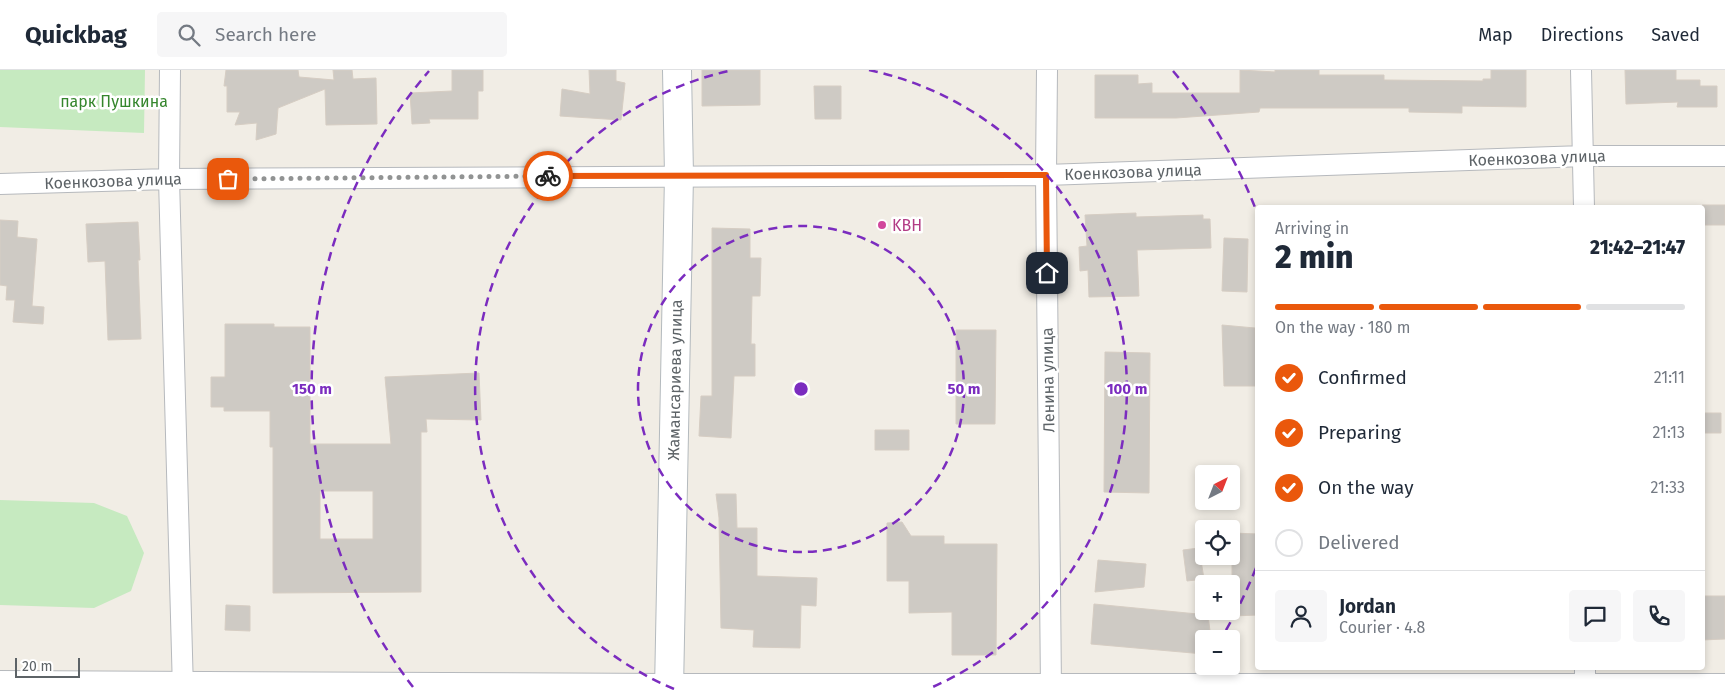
<!DOCTYPE html>
<html lang="en">
<head>
<meta charset="utf-8">
<style>
	:root { --surface:#fff; --page:#f6f6f7; --text:#1f2937; --muted:#747a83; --line:#e0e1e3; --accent:#ea580c }
	body { margin:0; font-family:"Fira Sans",sans-serif; background:var(--page); color:var(--text); height:100vh; display:flex; flex-direction:column; font-size:19px; white-space:nowrap }
	* { box-sizing:border-box; margin:0 }
	p { font-size:16px; color:var(--muted) }
	.icon { flex:none; width:28px; height:28px; fill:none; stroke:currentColor; stroke-width:2; stroke-linecap:round; stroke-linejoin:round }
	.map { position:relative; flex:1; overflow:hidden }
	.details { position:absolute; left:1255px; top:135px; width:450px; height:465px; display:flex; flex-direction:column; background:var(--surface); border-radius:5px; box-shadow:0 2px 8px #0003 }
	.details>* { flex:none }
	.needle { width:32px; rotate:42deg }
	.fabs { position:absolute; left:1195px; top:395px; display:grid; gap:10px }
	.fabs a { display:grid; place-items:center; width:45px; height:45px; border-radius:5px; background:var(--surface); box-shadow:0 2px 8px #0003; font-size:25px }
	.scale { position:absolute; left:15px; bottom:12px; width:65px; box-sizing:border-box; padding-left:5px; border:2px solid #5d6367; border-top:0; font-size:14px; line-height:18px; white-space:nowrap; color:#5d6367; -webkit-text-stroke:4px #fff; paint-order:stroke }
	.pin { position:absolute; display:grid; place-items:center; width:42px; height:42px; color:#fff; margin:-21px; border-radius:10px; box-shadow:0 2px 8px #0006 }
	.courier { position:absolute; display:grid; place-items:center; width:50px; height:50px; margin:-25px; border:4px solid #ea580c; border-radius:50%; background:#fff; color:#222; box-shadow:0 1px 6px #0007 }
	.summary em { font-style:normal; font-weight:800 }
	.summary div { display:flex; flex-direction:column-reverse }
	.summary { display:flex; align-items:center; justify-content:space-between; height:85px; padding:0 20px }
	h1 { font-size:32px; font-weight:800; line-height:38px }
	.bar { display:grid; grid-template-columns:repeat(4,1fr); gap:8px 5px; align-content:center; height:60px; padding:0 20px }
	.bar i { height:6px; border-radius:4px; background:var(--line) }
	.bar .current { background:var(--accent) }
	.bar p { grid-column:span 4 }
	.line { display:flex; align-items:center; gap:12px; padding:0 20px; border-top:1px solid var(--line) }
	.line div { flex:1 }
	.round { display:grid; place-items:center; flex:none; width:52px; height:52px; border-radius:5px; background:var(--page) }
	ol { padding:0 20px; list-style:none }
	li { display:flex; align-items:center; gap:15px; height:55px }
	li p { margin-inline-start:auto }
	li .icon { padding:5px; border-radius:50%; background:var(--accent); color:#fff; stroke-width:4 }
	li:last-child { color:var(--muted) }
	li i { width:28px; height:28px; border:2px solid var(--line); border-radius:50% }
	header { display:flex; align-items:center; gap:30px; box-sizing:border-box; height:70px; padding:0 25px; background:var(--surface); border-bottom:1px solid var(--line) }
	header strong { font-size:24px }
	nav { display:flex; gap:28px; margin-inline-start:auto; font-size:18px }
	.search { width:350px; height:45px; background:var(--page); display:flex; align-items:center; gap:12px; box-sizing:border-box; padding:0 18px; border-radius:5px; color:var(--muted); font-size:19px }
	.map>svg:first-child { display:block }
	.green { fill:#c6eac0 }
	.building { fill:#cecac4; stroke:#d6cdc3; fill-rule:evenodd }
	.lines { fill:none; stroke-linecap:round; stroke-linejoin:round }
	.minor-casing { stroke:#b6b9bd; stroke-width:22 }
	.tertiary-casing { stroke:#b6b9bd; stroke-width:26 }
	.secondary-casing { stroke:#b4babe; stroke-width:30 }
	.minor { stroke:#fff; stroke-width:20 }
	.tertiary { stroke:#fff; stroke-width:24 }
	.secondary { stroke:#fff; stroke-width:28 }
	.done { stroke:#919393; stroke-width:5; stroke-dasharray:0 9 }
	.route { stroke:#ea580c; stroke-width:6 }
	.ring { fill:none; stroke:#7b2cbf; stroke-width:2.5; stroke-dasharray:9 6 }
	.hotel-dot { fill:#d1479c; stroke:#fff; stroke-width:2 }
	.labels { text-anchor:middle; dominant-baseline:central; stroke-width:5; stroke-linejoin:round; paint-order:stroke }
	.park-label { font-size:16px; fill:#35862d; stroke:#fff }
	.street-label { font-size:16px; fill:#5d6367; stroke:#fff }
	.hotel-label { font-size:16px; fill:#b23c85; stroke:#fff; text-anchor:start }
	.centre { fill:#7b2cbf; stroke:#fff; stroke-width:2.5 }
	.ring-label { font-size:15px; text-anchor:middle; font-weight:bold; fill:#7b2cbf; stroke:#fff; stroke-width:5; stroke-linejoin:round; paint-order:stroke }
</style>
</head>
<body>
<header>
<strong>Quickbag</strong>
<div class="search"><svg class="icon" aria-label="search" viewBox="0 0 24 24"><circle cx="10" cy="10" r="6"/><path d="M15 15l6 6"/></svg>Search here</div>
<nav><a>Map</a><a>Directions</a><a>Saved</a></nav>
</header>
<div class="map">
<svg width="1725" height="620" viewBox="0 0 1725 620">
	<rect width="100%" height="100%" fill="#f1ede5"/>
	<path class="green" d="M 0,0 L 145,0 L 144,63 L 0,57 Z
		M 0,430 L 94,433 L 127,446 L 144,483 L 131,521 L 94,538 L 0,535 Z"/>
	<path class="building" d="M 226,0 L 298,0 L 299,7 L 334,10 L 333,0 L 352,0 L 353,9 L 376,8 L 377,54 L 326,55 L 325,19 L 278,38 L 276,64 L 256,70 L 257,53 L 235,55 L 240,42 L 227,42 L 227,16 L 224,16 Z
		M 452,0 L 483,0 L 483,21 L 478,21 L 478,49 L 429,49 L 430,53 L 412,54 L 410,23 L 452,21 Z
		M 589,0 L 616,0 L 616,11 L 625,13 L 621,50 L 560,46 L 562,19 L 590,24 Z
		M 702,0 L 760,0 L 760,35 L 702,36 Z
		M 1240,0 L 1275,2 L 1275,0 L 1319,0 L 1319,5 L 1384,5 L 1384,10 L 1483,11 L 1483,9 L 1491,9 L 1491,0 L 1526,0 L 1526,37 L 1462,36 L 1462,43 L 1409,42 L 1409,38 L 1260,38 L 1259,42 L 1176,48 L 1095,48 L 1095,5 L 1138,5 L 1138,14 L 1152,13 L 1152,23 L 1240,23 Z
		M 1625,0 L 1676,0 L 1676,10 L 1700,10 L 1700,16 L 1717,16 L 1717,37 L 1677,37 L 1678,32 L 1626,34 Z
		M 814,16 L 841,16 L 841,49 L 815,49 Z
		M 1702,135 L 1725,135 L 1725,155 L 1702,155 Z
		M 1136,143 L 1136,147 L 1203,145 L 1203,149 L 1210,149 L 1211,178 L 1137,180 L 1139,226 L 1089,227 L 1088,200 L 1080,201 L 1079,177 L 1087,176 L 1085,145 Z
		M 0,150 L 18,151 L 17,167 L 37,169 L 32,236 L 44,237 L 43,254 L 13,252 L 15,230 L 6,230 L 7,216 L 0,215 Z
		M 138,152 L 140,190 L 138,190 L 141,269 L 108,270 L 105,191 L 88,192 L 86,154 Z
		M 712,158 L 750,159 L 750,188 L 761,188 L 760,226 L 752,226 L 751,274 L 755,274 L 755,306 L 734,306 L 731,368 L 699,366 L 701,326 L 712,326 Z
		M 1224,168 L 1248,169 L 1247,222 L 1222,221 Z
		M 225,254 L 274,254 L 274,257 L 310,257 L 310,374 L 391,374 L 385,307 L 479,303 L 481,350 L 426,349 L 427,362 L 421,362 L 421,522 L 273,523 L 273,377 L 270,377 L 270,341 L 224,341 L 224,337 L 211,337 L 211,307 L 225,307 ZM 320,421 L 373,421 L 373,469 L 320,469 Z
		M 1222,255 L 1255,258 L 1257,316 L 1224,316 Z
		M 956,260 L 996,260 L 995,354 L 956,354 Z
		M 1105,282 L 1150,283 L 1149,423 L 1104,422 Z
		M 1702,343 L 1721,343 L 1721,363 L 1702,363 Z
		M 875,360 L 909,360 L 909,380 L 875,380 Z
		M 716,424 L 736,424 L 737,458 L 757,458 L 757,506 L 817,508 L 816,536 L 801,535 L 800,578 L 753,577 L 754,560 L 721,558 L 719,448 Z
		M 902,452 L 911,466 L 944,466 L 944,474 L 997,474 L 996,585 L 952,585 L 952,542 L 909,543 L 909,511 L 887,511 L 887,453 Z
		M 1232,463 L 1258,464 L 1258,545 L 1232,546 Z
		M 1199,478 L 1204,509 L 1187,511 L 1183,480 Z
		M 1098,490 L 1146,494 L 1144,517 L 1095,522 Z
		M 1702,526 L 1725,526 L 1725,569 L 1702,570 Z
		M 1094,534 L 1208,545 L 1211,569 L 1204,569 L 1204,584 L 1091,574 Z
		M 226,535 L 250,536 L 250,561 L 225,560 Z"/>
	<g class="lines">
		<g class="minor-casing">
			<path id="minor" d="M 170,0 L 169,109 L 183,620
				M 1047,0 L 1046,105 L 1051,620
				M 1581,0 L 1584,138
				M 0,114 L 169,109 L 1046,105 L 1584,86 L 1725,86
				M 1585,620 L 1585,598"/>
		</g>
		<g class="tertiary-casing">
			<path id="tertiary" d="M 0,613 L 669,616 L 1725,616"/>
		</g>
		<g class="secondary-casing">
			<path id="secondary" d="M 669,620 L 679,105 L 677,0"/>
		</g>
		<use href="#minor" class="minor"/>
		<use href="#tertiary" class="tertiary"/>
		<use href="#secondary" class="secondary"/>
	</g>
	<g class="lines">
		<path class="done" d="M 228,109 L 548,106"/>
		<path class="route" d="M 548,106 L 1046,105 L 1047,203"/>
	</g>
	<g class="ring">
		<circle cx="801" cy="319" r="163"/>
		<path d="M674 619A326 326 0 0 1 733 0M869 0A326 326 0 0 1 928 619"/>
		<path d="M1256 498A489 489 0 0 1 1222 567M413 617A489 489 0 0 1 429 1M1173 1A489 489 0 0 1 1256 140"/>
	</g>
	<circle class="hotel-dot" cx="882" cy="155" r="5"/>
	<g class="labels">
		<g class="park-label">
			<text x="114" y="31">парк Пушкина</text>
		</g>
		<g class="street-label">
			<text transform="translate(1537 88) rotate(-2)">Коенкозова улица</text>
			<text transform="translate(1133 102) rotate(-2)">Коенкозова улица</text>
			<text transform="translate(113 111) rotate(-2)">Коенкозова улица</text>
			<text transform="translate(675 310) rotate(-89)">Жамансариева улица</text>
			<text transform="translate(1048 310) rotate(-91)">Ленина улица</text>
		</g>
		<g class="hotel-label">
			<text x="892" y="155">KBH</text>
		</g>
	</g>
	<circle cx="801" cy="319" r="8" class="centre"/>
	<g class="ring-label">
		<text x="964" y="324">50 m</text>
		<text x="1127" y="324">100 m</text>
		<text x="312" y="324">150 m</text>
	</g>
</svg>
<div class="fabs">
<a><svg class="needle" viewBox="-14 -14 28 28"><path d="M0-13l5 13h-10z" fill="#e53935"/><path d="M0 13l5-13h-10z" fill="#747a83"/></svg></a>
<a><svg class="icon" aria-label="locate" viewBox="0 0 24 24"><circle cx="12" cy="12" r="6"/><path d="M12 2v4M12 18v4M2 12h4M18 12h4"/></svg></a>
<a>+</a>
<a>−</a>
</div>
<div class="scale">20 m</div>
<div class="pin" style="left:228px;top:109px;background:#ea580c"><svg class="icon" aria-label="bag" viewBox="0 0 24 24"><path d="M5 8h14l-1 12H6zM9 8a3 3 0 0 1 6 0"/></svg></div>
<div class="pin" style="left:1047px;top:203px;background:#1f2937"><svg class="icon" aria-label="home" viewBox="0 0 24 24"><path d="M3 11l9-7 9 7M6 9v11h12V9"/></svg></div>
<div class="courier" style="left:548px;top:106px"><svg class="icon" aria-label="bike" viewBox="0 0 24 24"><circle cx="6" cy="16" r="4"/><circle cx="18" cy="16" r="4"/><path d="M6 16l4-8h5l3 8M10 8l3 8H6M13 5h3"/></svg></div>
<section class="details">
<div class="summary"><div><h1>2 min</h1><p>Arriving in</p></div><em>21:42–21:47</em></div>
<div class="bar"><i class="current"></i><i class="current"></i><i class="current"></i><i></i><p>On the way · 180 m</p></div>
<ol>
<li><svg class="icon" aria-label="check" viewBox="0 0 24 24"><path d="M5 12l5 5 9-10"/></svg>Confirmed<p>21:11</p></li>
<li><svg class="icon" aria-label="check" viewBox="0 0 24 24"><path d="M5 12l5 5 9-10"/></svg>Preparing<p>21:13</p></li>
<li><svg class="icon" aria-label="check" viewBox="0 0 24 24"><path d="M5 12l5 5 9-10"/></svg>On the way<p>21:33</p></li>
<li><i></i>Delivered</li>
</ol>
<div class="line" style="height:90px"><a class="round"><svg class="icon" aria-label="person" viewBox="0 0 24 24"><circle cx="12" cy="8" r="4"/><path d="M4 21q1-7 8-7t8 7"/></svg></a><div><b>Jordan</b><p>Courier · 4.8</p></div><a class="round"><svg class="icon" aria-label="chat" viewBox="0 0 24 24"><path d="M4 5h16v11H9l-5 4z"/></svg></a><a class="round"><svg class="icon" aria-label="phone" viewBox="0 0 24 24"><path d="M5 4h4l2 5-3 2q2 4 5 5l2-3 5 2v4C11 20 4 13 5 4z"/></svg></a></div>
</section>
</div>
</body>
</html>
